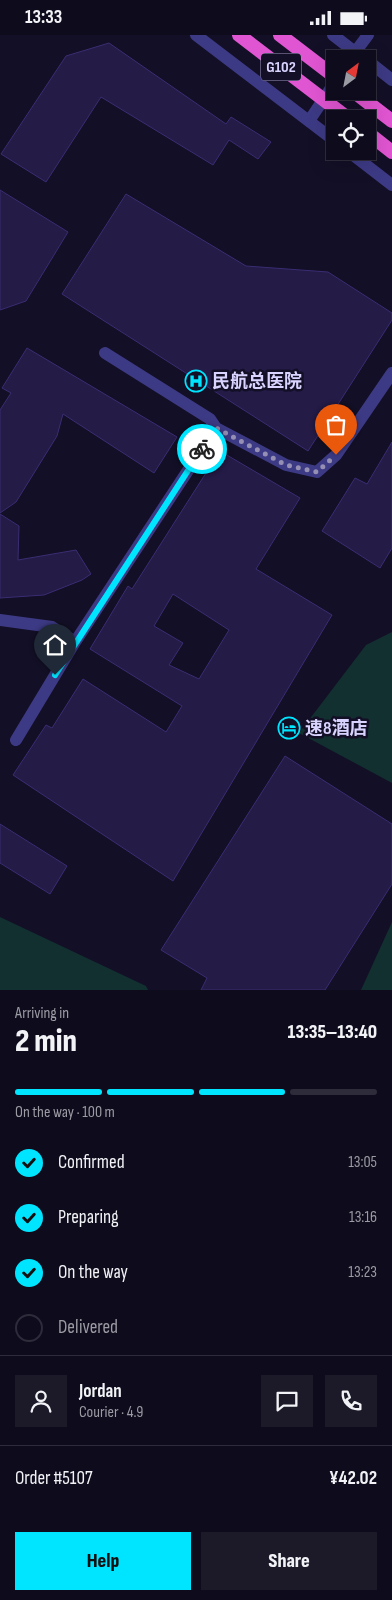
<!DOCTYPE html>
<html lang="en">
<head>
<meta charset="utf-8">
<style>
	:root { --surface:#0e0b1c; --page:#1c1929; --text:#f1f3f6; --muted:#9b9ba3; --line:#2e2b3b; --accent:#00e5ff }
	body { margin:0; font-family:"Sofia Sans Condensed","Noto Sans SC",sans-serif; background:var(--page); color:var(--text); height:100vh; display:flex; flex-direction:column; font-size:19px; white-space:nowrap }
	* { box-sizing:border-box; margin:0 }
	p { font-size:16px; color:var(--muted) }
	.icon { flex:none; width:28px; height:28px; fill:none; stroke:currentColor; stroke-width:2; stroke-linecap:round; stroke-linejoin:round }
	.map { position:relative; height:955px; overflow:hidden }
	.side { display:flex; flex-direction:column; background:var(--surface); flex:1 }
	.side>* { flex:none }
	.needle { width:32px; rotate:32deg }
	.fabs { position:absolute; left:326px; top:15px; display:grid; gap:10px }
	.fabs a { display:grid; place-items:center; width:50px; height:50px; border-radius:0px; background:var(--surface); box-shadow:0 5px 20px #0002,0 0 0 1px var(--line); font-size:25px }
	.pin { position:absolute; display:grid; place-items:center; width:42px; height:42px; color:#fff; margin:-51px -21px; border-radius:50% 50% 50% 0; rotate:-45deg; box-shadow:0 0 5px #0007 }
	.pin .icon { rotate:45deg }
	.courier { position:absolute; display:grid; place-items:center; width:50px; height:50px; margin:-25px; border:4px solid #00e5ff; border-radius:50%; background:#fff; color:#222; box-shadow:0 1px 6px #0007 }
	.head em { font-style:normal; font-weight:800 }
	.head div { display:flex; flex-direction:column-reverse }
	.head { display:flex; align-items:center; justify-content:space-between; height:85px; padding:0 15px }
	h1 { font-size:32px; font-weight:800; line-height:38px }
	.bar { display:grid; grid-template-columns:repeat(4,1fr); gap:8px 5px; align-content:center; height:60px; padding:0 15px }
	.bar i { height:6px; border-radius:4px; background:var(--line) }
	.bar .current { background:var(--accent) }
	.bar p { grid-column:span 4 }
	.line { display:flex; align-items:center; gap:12px; padding:0 15px; border-top:1px solid var(--line) }
	.line div { flex:1 }
	.round { display:grid; place-items:center; flex:none; width:52px; height:52px; border-radius:0px; background:var(--page) }
	ol { padding:0 15px; list-style:none }
	li { display:flex; align-items:center; gap:15px; height:55px }
	li p { margin-inline-start:auto }
	li .icon { padding:5px; border-radius:50%; background:var(--accent); color:#111; stroke-width:4 }
	li:last-child { color:var(--muted) }
	li i { width:28px; height:28px; border:2px solid var(--line); border-radius:50% }
	.action { display:flex; gap:10px; margin-top:auto; padding:10px 15px }
	.action a { flex:1; height:58px; border-radius:0px; background:var(--accent); color:#111; font-size:20px; font-weight:800; line-height:58px; text-align:center }
	.action a+a { background:var(--page); color:var(--text) }
	.status { display:flex; justify-content:space-between; align-items:center; height:35px; padding:0 25px; background:var(--surface); direction:ltr }
	.status svg { height:14px; fill:currentColor }
	.map>svg:first-child { display:block }
	.green { fill:#12302f }
	.building { fill:#241b47; stroke:#3b2d73; fill-rule:evenodd }
	.lines { fill:none; stroke-linecap:round; stroke-linejoin:round }
	.minor { stroke:#3d3a85; stroke-width:12 }
	.tertiary { stroke:#3d3a85; stroke-width:12 }
	.trunk { stroke:#e055d1; stroke-width:14 }
	.done { stroke:#948fb3; stroke-width:5; stroke-dasharray:0 9 }
	.route { stroke:#00e5ff; stroke-width:6 }
	.labels { text-anchor:middle; dominant-baseline:central; stroke-width:5; stroke-linejoin:round; paint-order:stroke }
	.shield { fill:#130f26; stroke:#9e99be; stroke-width:1 }
	.shield-label { font-size:16px; font-weight:bold; fill:#d9d4ff }
	.poi-label { font-size:18px; font-weight:bold; fill:#d9d4ff; stroke:#130f26; text-anchor:start }
</style>
</head>
<body>
<div class="status"><b>13:33</b><svg viewBox="0 0 49 12"><path d="M0 12V9h3v3zM5 12V6h3v6zM10 12V3h3v9zM15 12V0h3v12zM26 1h20v11H26zM47 4h2v5h-2z"/></svg></div>
<div class="map">
<svg width="392" height="955" viewBox="0 0 392 955">
	<rect width="100%" height="100%" fill="#130f26"/>
	<path class="green" d="M 392,597 L 392,748 L 299,698 L 366,610 Z
		M 0,882 L 146,951 L 148,955 L 0,955 Z
		M 392,887 L 392,955 L 361,955 Z"/>
	<path class="building" d="M 109,8 L 226,89 L 231,82 L 271,107 L 258,124 L 229,105 L 213,130 L 101,62 L 46,147 L 1,119 L 66,21 Z
		M 0,155 L 68,197 L 26,266 L 0,275 Z
		M 126,159 L 246,231 L 328,237 L 392,278 L 392,285 L 308,416 L 62,259 Z
		M 27,313 L 177,402 L 154,438 L 63,379 L 57,401 L 16,467 L 0,478 L 0,375 L 11,358 L 2,353 Z
		M 392,407 L 392,513 L 380,533 L 322,496 L 355,443 L 367,449 Z
		M 220,416 L 300,463 L 256,534 L 332,580 L 173,846 L 13,740 L 46,690 L 52,693 L 83,644 L 166,697 L 182,671 L 90,614 L 128,551 L 132,554 ZM 173,559 L 229,595 L 199,644 L 169,630 L 183,608 L 154,591 Z
		M 0,479 L 19,491 L 18,525 L 76,515 L 91,539 L 82,545 L 44,560 L 0,563 Z
		M 285,721 L 392,789 L 392,849 L 325,955 L 201,955 L 207,943 L 161,915 Z
		M 0,789 L 67,831 L 50,859 L 0,828 Z"/>
	<g class="lines">
		<path class="minor" d="M 350,24 L 368,0
			M 309,86 L 335,47
			M 105,318 L 210,384 L 216,393 L 286,430 L 317,437 L 336,420 L 392,338
			M 0,585 L 52,592 L 75,607
			M 16,705 L 75,607 L 216,393"/>
		<path class="tertiary" d="M 196,0 L 335,106
			M 333,0 L 364,24
			M 368,26 L 392,45
			M 348,116 L 392,150"/>
		<path class="trunk" d="M 239,0 L 349,84
			M 280,0 L 335,42
			M 353,56 L 392,86
			M 368,98 L 392,117"/>
	</g>
	<g class="lines">
		<path class="done" d="M 202,414 L 216,393 L 286,430 L 317,437 L 336,420"/>
		<path class="route" d="M 55,640 L 202,414"/>
	</g>
	<defs>
		<g id="hospital-ring" transform="scale(1.125)"><circle r="9.5" fill="#130f26" stroke="#00e5ff" stroke-width="1.5"/><path d="M-5-5h3v3.5h4V-5h3V5h-3V1.5h-4V5h-3Z" fill="#00e5ff"/></g>
		<g id="hotel-ring" transform="scale(1.125)"><circle r="9.5" fill="#130f26" stroke="#00e5ff" stroke-width="1.5"/><path d="M-6-4.5h1.5V1H6V5H4.5V3h-9V5H-6ZM-4 0a1.8 1.8 0 1 1 3.6 0ZM.5 0V-2.5h3Q6-2.5 6 0Z" fill="#00e5ff"/></g>
	</defs>
	<g fill-rule="evenodd">
		<use href="#hospital-ring" x="196" y="346"/>
		<use href="#hotel-ring" x="289" y="693"/>
	</g>
	<g class="labels">
		<rect class="shield" x="261" y="18.5" width="40" height="27" rx="4"/>
		<g class="shield-label">
			<text x="281" y="32">G102</text>
		</g>
		<g class="poi-label">
			<text x="212" y="346">民航总医院</text>
			<text x="305" y="693">速8酒店</text>
		</g>
	</g>
</svg>
<div class="fabs">
<a><svg class="needle" viewBox="-14 -14 28 28"><path d="M0-13l5 13h-10z" fill="#e53935"/><path d="M0 13l5-13h-10z" fill="#9b9ba3"/></svg></a>
<a><svg class="icon" aria-label="locate" viewBox="0 0 24 24"><circle cx="12" cy="12" r="6"/><path d="M12 2v4M12 18v4M2 12h4M18 12h4"/></svg></a>
</div>
<div class="pin" style="left:336px;top:420px;background:#ea580c"><svg class="icon" aria-label="bag" viewBox="0 0 24 24"><path d="M5 8h14l-1 12H6zM9 8a3 3 0 0 1 6 0"/></svg></div>
<div class="pin" style="left:55px;top:640px;background:#1f2937"><svg class="icon" aria-label="home" viewBox="0 0 24 24"><path d="M3 11l9-7 9 7M6 9v11h12V9"/></svg></div>
<div class="courier" style="left:202px;top:414px"><svg class="icon" aria-label="bike" viewBox="0 0 24 24"><circle cx="6" cy="16" r="4"/><circle cx="18" cy="16" r="4"/><path d="M6 16l4-8h5l3 8M10 8l3 8H6M13 5h3"/></svg></div>
</div>
<section class="side">
<div class="head"><div><h1>2 min</h1><p>Arriving in</p></div><em>13:35–13:40</em></div>
<div class="bar"><i class="current"></i><i class="current"></i><i class="current"></i><i></i><p>On the way · 100 m</p></div>
<ol>
<li><svg class="icon" aria-label="check" viewBox="0 0 24 24"><path d="M5 12l5 5 9-10"/></svg>Confirmed<p>13:05</p></li>
<li><svg class="icon" aria-label="check" viewBox="0 0 24 24"><path d="M5 12l5 5 9-10"/></svg>Preparing<p>13:16</p></li>
<li><svg class="icon" aria-label="check" viewBox="0 0 24 24"><path d="M5 12l5 5 9-10"/></svg>On the way<p>13:23</p></li>
<li><i></i>Delivered</li>
</ol>
<div class="line" style="height:90px"><a class="round"><svg class="icon" aria-label="person" viewBox="0 0 24 24"><circle cx="12" cy="8" r="4"/><path d="M4 21q1-7 8-7t8 7"/></svg></a><div><b>Jordan</b><p>Courier · 4.9</p></div><a class="round"><svg class="icon" aria-label="chat" viewBox="0 0 24 24"><path d="M4 5h16v11H9l-5 4z"/></svg></a><a class="round"><svg class="icon" aria-label="phone" viewBox="0 0 24 24"><path d="M5 4h4l2 5-3 2q2 4 5 5l2-3 5 2v4C11 20 4 13 5 4z"/></svg></a></div>
<div class="line" style="height:65px"><div>Order #5107</div><b>¥42.02</b></div>
<div class="action"><a>Help</a><a>Share</a></div>
</section>
</body>
</html>
